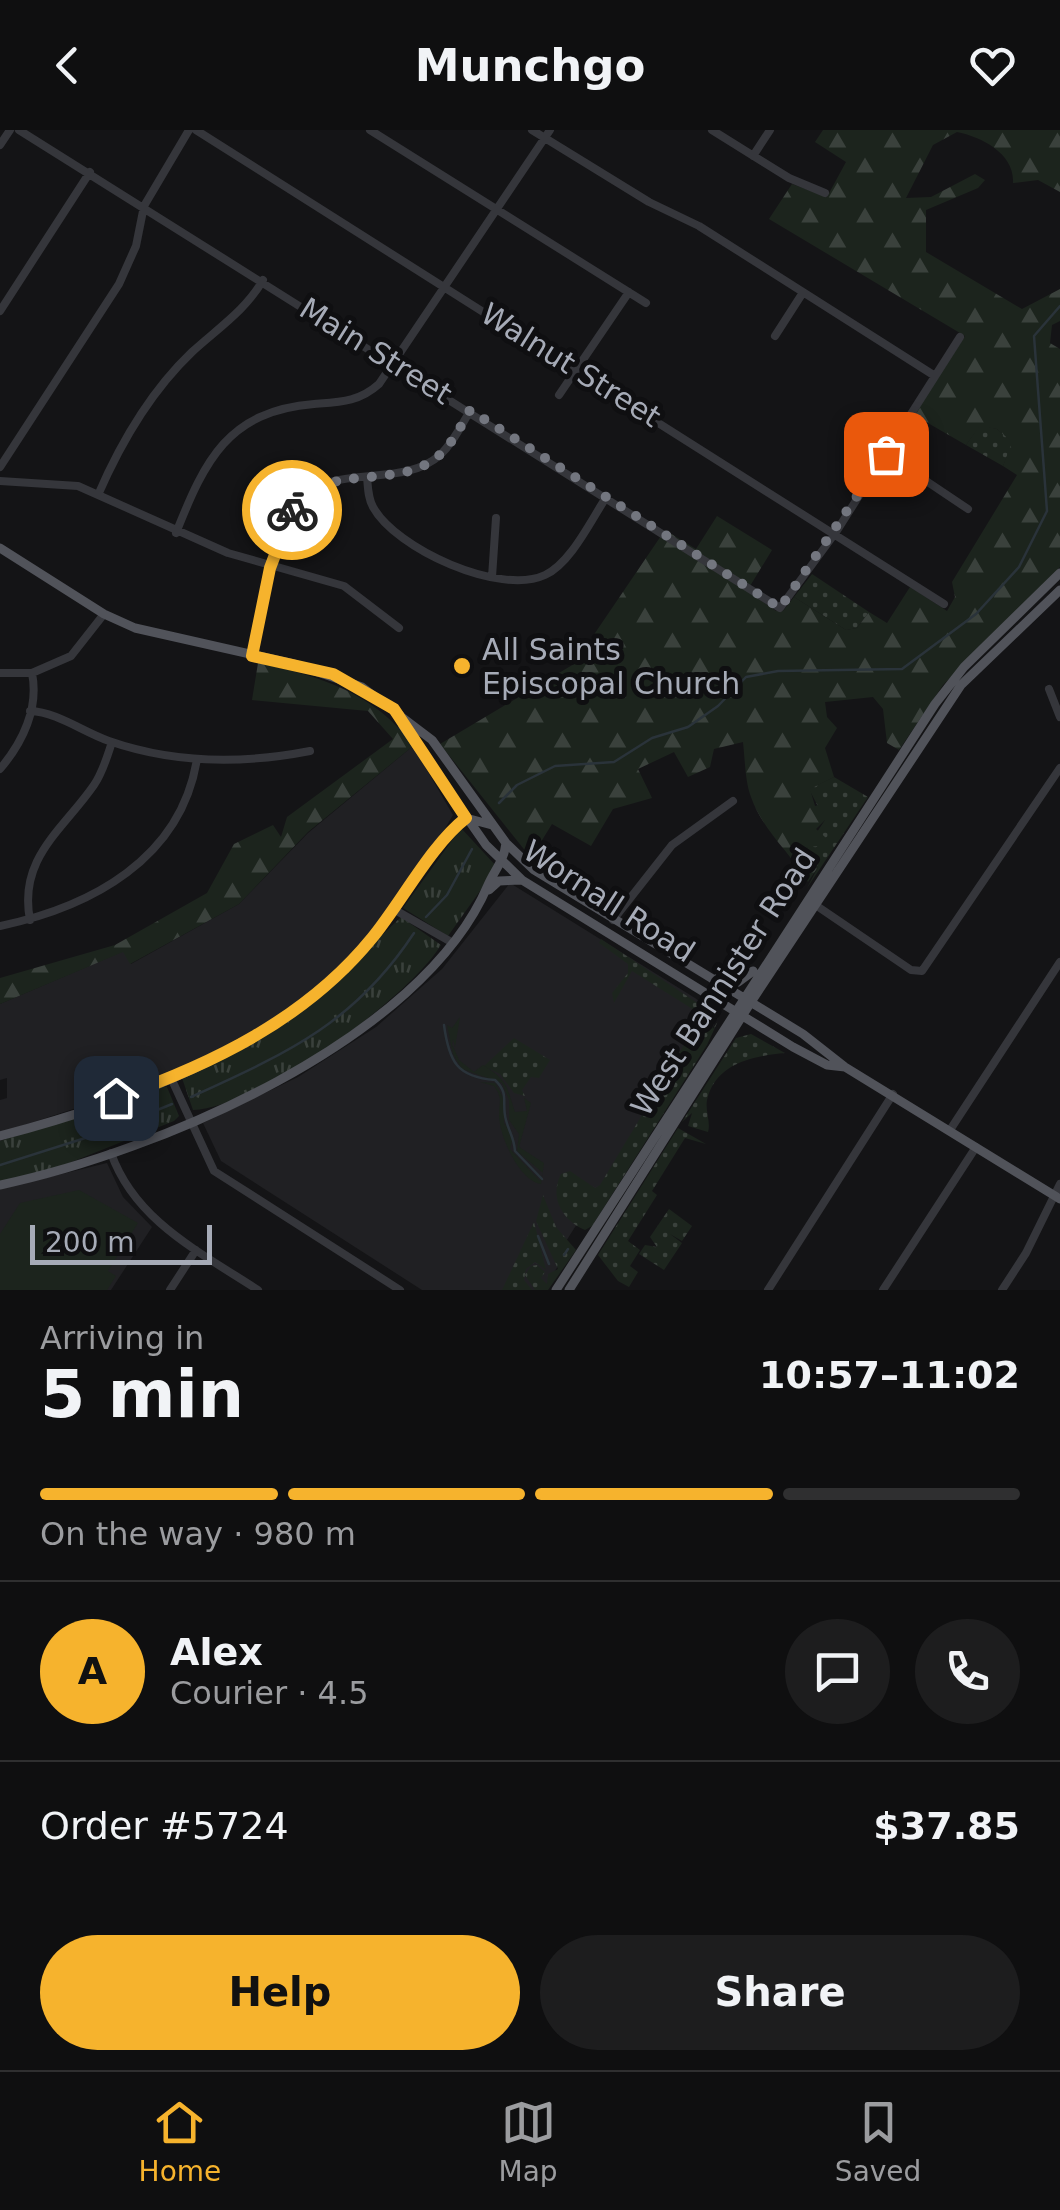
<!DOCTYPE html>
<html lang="en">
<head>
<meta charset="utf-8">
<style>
	:root { --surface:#0f0f10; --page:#1d1d1e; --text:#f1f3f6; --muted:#9b9c9f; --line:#2f2f30; --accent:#f6b32d }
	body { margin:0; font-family:"DejaVu Sans",sans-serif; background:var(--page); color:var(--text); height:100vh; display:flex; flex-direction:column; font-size:38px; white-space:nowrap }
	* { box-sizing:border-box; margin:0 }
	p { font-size:32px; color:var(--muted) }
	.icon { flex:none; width:55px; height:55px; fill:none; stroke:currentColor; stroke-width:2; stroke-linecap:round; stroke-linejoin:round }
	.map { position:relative; height:1160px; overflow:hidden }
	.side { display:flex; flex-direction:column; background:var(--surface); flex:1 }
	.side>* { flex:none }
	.scale { position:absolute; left:30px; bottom:25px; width:182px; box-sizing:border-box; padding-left:10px; border:5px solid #a6abb7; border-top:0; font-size:28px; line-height:35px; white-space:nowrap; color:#a6abb7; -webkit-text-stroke:8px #0f0f11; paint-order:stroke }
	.pin { position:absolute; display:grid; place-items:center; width:85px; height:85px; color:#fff; margin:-42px; border-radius:20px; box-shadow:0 5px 15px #0006 }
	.courier { position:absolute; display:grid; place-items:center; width:100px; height:100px; margin:-50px; border:8px solid #f6b32d; border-radius:50%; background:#fff; color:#222; box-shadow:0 2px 12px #0007 }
	.summary em { font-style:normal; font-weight:700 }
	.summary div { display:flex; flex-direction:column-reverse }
	.summary { display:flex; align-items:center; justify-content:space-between; height:170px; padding:0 40px }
	h1 { font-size:65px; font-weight:700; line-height:75px }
	.bar { display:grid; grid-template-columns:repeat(4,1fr); gap:15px 10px; align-content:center; height:120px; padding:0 40px }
	.bar i { height:12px; border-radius:8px; background:var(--line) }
	.bar .on { background:var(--accent) }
	.bar p { grid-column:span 4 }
	.line { display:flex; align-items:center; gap:25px; padding:0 40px; border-top:2px solid var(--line) }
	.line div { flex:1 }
	.round { display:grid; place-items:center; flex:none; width:105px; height:105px; border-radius:52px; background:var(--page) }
	.cta { display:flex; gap:20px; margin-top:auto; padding:20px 40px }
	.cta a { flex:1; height:115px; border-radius:60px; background:var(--accent); color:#111; font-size:40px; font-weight:700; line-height:115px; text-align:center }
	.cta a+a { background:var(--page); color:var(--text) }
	header { display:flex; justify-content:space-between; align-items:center; height:130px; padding:0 40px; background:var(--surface); font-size:45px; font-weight:700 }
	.dock { display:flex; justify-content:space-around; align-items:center; height:140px; border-top:2px solid var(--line); background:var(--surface); font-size:28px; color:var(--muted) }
	.dock a { display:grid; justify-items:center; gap:5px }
	.dock .on { color:var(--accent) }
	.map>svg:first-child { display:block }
	.built { fill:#202023 }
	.grass { fill:url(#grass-dots) }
	.forest { fill:url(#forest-firs) }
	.park { fill:url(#park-tufts) }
	.garden { fill:#1c241d }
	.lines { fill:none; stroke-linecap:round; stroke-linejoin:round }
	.stream { stroke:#2a333a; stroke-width:2.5 }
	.minor { stroke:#35363b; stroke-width:8 }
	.major { stroke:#51535a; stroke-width:9 }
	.done { stroke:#73767f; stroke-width:10; stroke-dasharray:0 18 }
	.route { stroke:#f6b32d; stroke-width:12 }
	.poi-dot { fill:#f6b32d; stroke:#0f0f11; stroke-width:4 }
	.labels { text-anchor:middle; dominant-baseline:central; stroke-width:10; stroke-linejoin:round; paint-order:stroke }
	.street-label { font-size:30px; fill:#a6abb7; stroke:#0f0f11 }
	.poi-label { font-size:30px; fill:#a6abb7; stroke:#0f0f11; text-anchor:start }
</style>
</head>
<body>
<header><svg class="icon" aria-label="back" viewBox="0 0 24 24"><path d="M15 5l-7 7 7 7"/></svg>Munchgo<svg class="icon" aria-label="heart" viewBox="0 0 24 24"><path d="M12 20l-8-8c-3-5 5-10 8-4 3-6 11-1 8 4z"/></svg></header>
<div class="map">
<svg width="1060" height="1160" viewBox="0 0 1060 1160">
	<defs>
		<pattern id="grass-dots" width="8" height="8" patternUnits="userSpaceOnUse" patternTransform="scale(2.5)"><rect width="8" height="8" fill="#1c241d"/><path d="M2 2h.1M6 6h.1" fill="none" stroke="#3a413c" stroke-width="1.8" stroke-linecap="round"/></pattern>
		<pattern id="forest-firs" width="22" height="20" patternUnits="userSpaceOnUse" patternTransform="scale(2.5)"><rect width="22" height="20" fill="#1c241d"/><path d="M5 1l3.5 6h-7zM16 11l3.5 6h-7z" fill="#3a413c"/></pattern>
		<pattern id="park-tufts" width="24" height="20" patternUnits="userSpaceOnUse" patternTransform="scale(2.5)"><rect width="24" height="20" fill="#1c241d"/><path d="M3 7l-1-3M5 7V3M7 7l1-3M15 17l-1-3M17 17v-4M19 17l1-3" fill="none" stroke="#3a413c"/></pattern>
	</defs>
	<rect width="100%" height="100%" fill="#141416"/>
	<path class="built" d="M 413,616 L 453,685 L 430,724 L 352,826 L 280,887 L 214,925 L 107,968 L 0,1003 L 0,970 L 7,968 L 7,948 L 0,950 L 0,874 L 124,821 L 131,834 L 239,774 L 308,703 Z
		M 510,753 L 695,868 L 712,881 L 714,895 L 591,1091 L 582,1086 L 563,1116 L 568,1120 L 543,1160 L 422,1160 L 221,1031 L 203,993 L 298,947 L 376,897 L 442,839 Z
		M 107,1033 L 123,1067 L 152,1097 L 111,1160 L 0,1160 L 0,1059 Z"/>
	<path class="grass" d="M 980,295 L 997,299 L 1013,312 L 1003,336 L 966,315 Z
		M 812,444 L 869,482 L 857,498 L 846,500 L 794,467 Z
		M 834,647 L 868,667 L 807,758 L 818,737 L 807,717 L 825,690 L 809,659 Z
		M 601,809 L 708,880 L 713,899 L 718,891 L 707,915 L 592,1096 L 585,1100 C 562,1090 549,1067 561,1044 L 570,1041 L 595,1058 L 600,1055 L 702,885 L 632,841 L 614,873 L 612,863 L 628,843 L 628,834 L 599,813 Z
		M 751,904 L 785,923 C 755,926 716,932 707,970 C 705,981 711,992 708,1002 L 688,996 L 692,983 L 682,992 L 736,908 Z
		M 514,908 L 550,930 L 539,948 L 531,947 L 522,960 L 525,966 L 514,963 L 500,944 L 484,936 Z
		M 678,998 L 706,1014 L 685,1008 L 652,1061 L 657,1065 L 628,1111 L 640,1120 L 630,1136 L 638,1142 L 629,1157 L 618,1151 L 598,1125 Z
		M 543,1065 L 556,1097 L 576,1120 L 548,1160 L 535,1160 L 525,1145 L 531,1136 L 537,1135 L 545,1142 L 541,1148 L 547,1154 L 548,1144 L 558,1139 L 536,1091 Z
		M 669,1079 L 692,1096 L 682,1111 L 670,1104 L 682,1113 L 664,1140 L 639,1124 L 645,1115 L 657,1117 L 650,1107 Z
		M 534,1092 L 546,1140 L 535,1132 L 526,1139 L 524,1150 L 532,1160 L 502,1160 Z"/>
	<path class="forest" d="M 823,0 L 1060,0 L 1060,62 L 1038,50 L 1013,53 C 1015,24 982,7 957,2 L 933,15 L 906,68 L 931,67 L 975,44 L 985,50 L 978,58 L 926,80 L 926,122 L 1022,179 L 1060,159 L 1060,191 L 1052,195 L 1050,213 L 1060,219 L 1060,437 L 943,555 L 899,620 L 887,613 L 883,579 L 873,567 L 825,572 L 827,587 L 837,598 L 825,618 L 834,647 L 810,659 L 815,676 L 826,673 L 840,681 L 836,690 L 825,690 L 816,699 L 825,707 L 820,716 L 807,717 L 818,737 L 808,752 C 790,722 763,701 751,667 C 745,651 745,629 743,612 L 714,619 L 710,637 L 688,647 L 674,622 L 638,639 L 652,668 L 613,679 L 591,716 L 552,694 L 531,728 L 440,614 L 574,534 L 665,400 L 696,419 L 717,386 L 772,420 L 747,461 L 776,481 L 783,481 L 794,467 L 846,500 L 857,498 L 869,482 L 887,493 L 910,457 L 947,481 L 955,467 L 952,452 L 1017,345 L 1003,336 L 1012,312 L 997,299 L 980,296 L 966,315 L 914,285 L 965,206 L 769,89 L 792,54 L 827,67 L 846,32 L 815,12 Z
		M 258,533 C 319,546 376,563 413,616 L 308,702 L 239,774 L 130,834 L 123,822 L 0,874 L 0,848 L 115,815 L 207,763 L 234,714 L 273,695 L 281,707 L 287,687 L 393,609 L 368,581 L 252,570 Z"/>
	<path class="park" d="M 461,698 L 497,737 L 448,806 L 403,778 Z
		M 401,787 L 441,815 C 407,870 258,977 193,980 L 182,948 L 264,906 L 310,874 Z
		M 160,956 L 167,957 L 179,986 L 174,991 L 49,1041 L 0,1052 L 0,1011 Z"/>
	<path class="garden" d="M 460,887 L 455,917 L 453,909 L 452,914 L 459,930 L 474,942 L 483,935 C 508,950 507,958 515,982 L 527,981 L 524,968 L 531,973 L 519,1017 L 544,1033 L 541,1054 C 519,1051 499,1005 499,985 C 499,972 503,968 494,956 L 480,952 L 495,953 L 504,969 L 504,993 L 513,1007 L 510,1019 L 540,1051 L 543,1043 L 517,1021 L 519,1004 L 509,990 L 509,970 L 502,953 L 462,939 L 453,924 L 447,895 L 452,898 Z
		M 79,1060 L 138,1093 L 108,1141 L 116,1146 L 107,1160 L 0,1160 L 0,1104 L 20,1073 Z"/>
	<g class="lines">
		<path class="stream" d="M 499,673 L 517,655 L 555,636 L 614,632 L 652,608 L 688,597 L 718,576 L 746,547 L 778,541 L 902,539 L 976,484 L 1019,437 L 1047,381 L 1034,206 L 1060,176
			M 426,787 L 447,765 L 472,719
			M 444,895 C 449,932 457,947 495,950 C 510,964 501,973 506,990 C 509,1002 514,1007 515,1021 L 542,1049
			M 191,967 C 287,923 354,894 414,803
			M 0,1035 L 101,1003 L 172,974
			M 538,1106 L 549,1134
			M 564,1125 L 568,1119"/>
		<path class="minor" d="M 19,0 L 780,478 L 836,402 L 960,207
			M 196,0 L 944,474
			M 370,0 L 646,173
			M 532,0 L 649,72 L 699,96 L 935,246
			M 712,0 L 789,48 L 825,63
			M 0,15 L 10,0
			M 753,26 L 770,0
			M 0,181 L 90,42
			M 775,206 L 802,164
			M 559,265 L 629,162
			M 886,324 L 968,379
			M 0,337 L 119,154 L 136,116 L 144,76 L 189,0
			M 367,347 C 368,358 368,368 373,377 C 396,419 500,466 545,445 C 571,433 591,390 607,366
			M 0,351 L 78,356 L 228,423 L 344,456 L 399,498
			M 98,365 C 121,312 150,262 192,222 C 217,199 246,180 263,150
			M 176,403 C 205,330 228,281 314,274 C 340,272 359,272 379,254 L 550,0
			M 492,447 L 496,388
			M 252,526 C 261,482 269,406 298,372 C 332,331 401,360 440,325 C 453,313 461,296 470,281
			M 0,543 L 32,543
			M 1049,559 L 1060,587
			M 30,581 C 57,582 83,602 109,611 C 175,634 243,634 310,621
			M 0,639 C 23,612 39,578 32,543 L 71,526 L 104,484
			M 814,774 L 911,840 L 922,841 L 1060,638
			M 395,780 L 453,813
			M 30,790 C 18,728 63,700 94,655 C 103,642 107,627 112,612
			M 613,790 L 672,715 L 733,671
			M 0,796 C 91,777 181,729 197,629
			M 171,948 L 214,1041 L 400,1160
			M 950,1000 L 1060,832
			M 111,1023 C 135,1091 200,1122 258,1160
			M 170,1160 L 196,1120
			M 768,1160 L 893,964
			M 883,1160 L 976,1017
			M 1002,1160 L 1026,1123 L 1060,1054"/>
		<path class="major" d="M 0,418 L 104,484 L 135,498 L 294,534 L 362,557 L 432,610 L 506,713 L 534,740 L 803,904 L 845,937 L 1060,1069
			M 400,585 L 403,596 L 486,715 L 522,750 L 793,917 L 827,935 L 845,937
			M 466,688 L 492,695
			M 489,760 L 499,751 L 522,750
			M 719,846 L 738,852 L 753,841
			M 0,1006 C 129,972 270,921 362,820 C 396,783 429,716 466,688
			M 0,1055 C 156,1022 422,911 488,755 C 495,739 504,731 506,713
			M 556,1160 L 935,574 L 964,537 L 1060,443
			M 569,1160 L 751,872 L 961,555 L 1060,460"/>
	</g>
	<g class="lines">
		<path class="done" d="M 292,380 C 324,332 389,359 432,331 C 450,319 459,299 470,280 L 780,478 L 886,324"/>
		<path class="route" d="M 116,968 C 212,934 306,889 372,808 C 401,773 431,715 466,688 L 394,579 L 333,544 L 252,526 L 270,438 L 292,380"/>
	</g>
	<circle class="poi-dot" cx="462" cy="536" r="10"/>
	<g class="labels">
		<g class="street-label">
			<text transform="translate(376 221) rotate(32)">Main Street</text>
			<text transform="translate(571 235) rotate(32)">Walnut Street</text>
			<text transform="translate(609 771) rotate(33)">Wornall Road</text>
			<text transform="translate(723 852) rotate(-57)">West Bannister Road</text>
		</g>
		<g class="poi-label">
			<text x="482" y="519">All Saints<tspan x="482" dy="34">Episcopal Church</tspan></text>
		</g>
	</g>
</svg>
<div class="scale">200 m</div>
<div class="pin" style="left:886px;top:324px;background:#ea580c"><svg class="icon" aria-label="bag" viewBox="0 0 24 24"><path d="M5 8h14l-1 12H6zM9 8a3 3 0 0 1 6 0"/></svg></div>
<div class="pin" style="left:116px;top:968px;background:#1f2937"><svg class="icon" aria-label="home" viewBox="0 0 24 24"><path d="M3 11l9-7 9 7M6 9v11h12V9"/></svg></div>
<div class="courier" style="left:292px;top:380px"><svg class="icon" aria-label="bike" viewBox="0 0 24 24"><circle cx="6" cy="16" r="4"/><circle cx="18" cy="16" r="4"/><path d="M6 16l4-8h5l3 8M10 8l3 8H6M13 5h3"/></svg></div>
</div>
<section class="side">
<div class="summary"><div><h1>5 min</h1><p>Arriving in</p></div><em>10:57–11:02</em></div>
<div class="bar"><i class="on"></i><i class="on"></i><i class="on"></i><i></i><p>On the way · 980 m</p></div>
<div class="line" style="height:180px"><b class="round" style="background:var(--accent);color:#111">A</b><div><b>Alex</b><p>Courier · 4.5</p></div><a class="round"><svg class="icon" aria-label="chat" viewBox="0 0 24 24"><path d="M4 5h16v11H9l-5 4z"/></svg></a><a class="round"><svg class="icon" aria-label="phone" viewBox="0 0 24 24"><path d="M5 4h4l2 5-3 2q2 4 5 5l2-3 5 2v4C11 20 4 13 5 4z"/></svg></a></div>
<div class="line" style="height:130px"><div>Order #5724</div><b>$37.85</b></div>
<div class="cta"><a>Help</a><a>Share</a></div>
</section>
<nav class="dock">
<a class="on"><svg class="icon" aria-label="home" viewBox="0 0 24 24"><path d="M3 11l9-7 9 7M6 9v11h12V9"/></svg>Home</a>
<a><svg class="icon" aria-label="map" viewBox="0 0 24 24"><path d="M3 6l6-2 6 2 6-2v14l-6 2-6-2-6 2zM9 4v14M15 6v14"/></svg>Map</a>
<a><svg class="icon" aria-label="saved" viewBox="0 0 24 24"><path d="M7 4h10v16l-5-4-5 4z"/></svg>Saved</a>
</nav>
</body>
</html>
